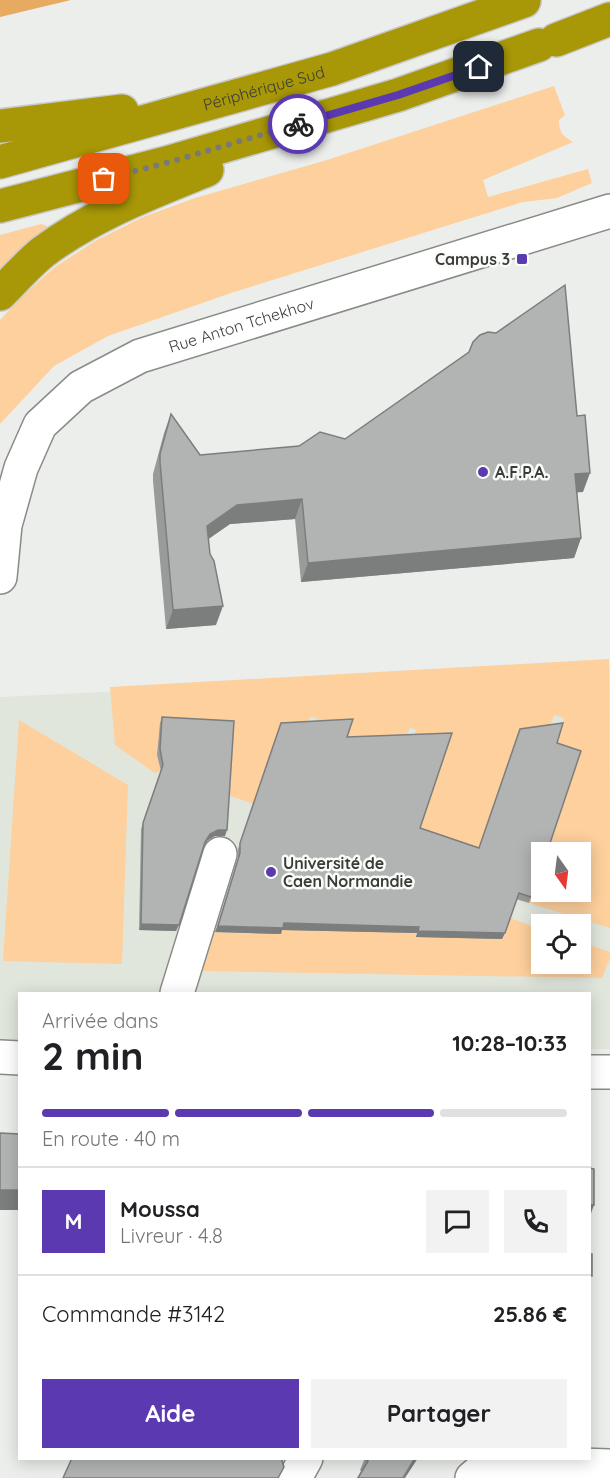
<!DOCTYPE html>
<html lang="fr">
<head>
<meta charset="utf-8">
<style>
	:root { --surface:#fff; --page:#f2f2f2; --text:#202124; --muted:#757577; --line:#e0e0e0; --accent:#5b39b1 }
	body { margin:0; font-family:Quicksand,sans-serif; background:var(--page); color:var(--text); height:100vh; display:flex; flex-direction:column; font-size:22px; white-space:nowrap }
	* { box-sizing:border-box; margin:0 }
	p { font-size:20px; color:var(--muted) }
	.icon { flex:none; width:33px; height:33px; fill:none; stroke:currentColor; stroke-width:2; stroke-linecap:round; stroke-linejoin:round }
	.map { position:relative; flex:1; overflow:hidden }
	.panel { position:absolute; left:18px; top:992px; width:573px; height:468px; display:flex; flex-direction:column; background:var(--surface); border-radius:0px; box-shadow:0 3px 15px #0003 }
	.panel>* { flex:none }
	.needle { width:39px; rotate:166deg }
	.buttons { position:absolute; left:531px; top:842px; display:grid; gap:12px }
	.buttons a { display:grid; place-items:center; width:60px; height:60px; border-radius:0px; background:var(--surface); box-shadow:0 3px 15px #0003; font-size:30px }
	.pin { position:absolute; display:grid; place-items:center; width:51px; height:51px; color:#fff; margin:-26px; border-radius:12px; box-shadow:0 3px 9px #0006 }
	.courier { position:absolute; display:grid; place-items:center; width:60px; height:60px; margin:-30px; border:4px solid #5b39b1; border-radius:50%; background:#fff; color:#222; box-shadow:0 2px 8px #0007 }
	.head em { font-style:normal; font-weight:700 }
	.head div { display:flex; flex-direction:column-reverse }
	.head { display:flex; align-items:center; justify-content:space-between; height:102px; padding:0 24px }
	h1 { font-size:39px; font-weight:700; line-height:45px }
	.bar { display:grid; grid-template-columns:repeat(4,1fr); gap:9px 6px; align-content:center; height:72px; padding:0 24px }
	.bar i { height:8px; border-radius:4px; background:var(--line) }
	.bar .current { background:var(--accent) }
	.bar p { grid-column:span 4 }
	.line { display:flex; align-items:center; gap:15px; padding:0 24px; border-top:2px solid var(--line) }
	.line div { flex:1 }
	.round { display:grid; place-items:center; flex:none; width:63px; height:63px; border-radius:0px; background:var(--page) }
	.primary-button { display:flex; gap:12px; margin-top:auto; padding:12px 24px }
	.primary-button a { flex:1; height:69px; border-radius:0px; background:var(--accent); color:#fff; font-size:24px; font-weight:700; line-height:69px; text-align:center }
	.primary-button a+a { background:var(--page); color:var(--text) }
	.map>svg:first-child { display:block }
	.built { fill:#e0e6dc; fill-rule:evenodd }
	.green { fill:#fdd09d }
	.forest { fill:#e7aa61 }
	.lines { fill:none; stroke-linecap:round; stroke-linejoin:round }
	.minor-casing { stroke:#898b88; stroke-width:36 }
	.highway-casing { stroke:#c8c8c8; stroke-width:36 }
	.minor { stroke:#fff; stroke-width:33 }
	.highway { stroke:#a89706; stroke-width:33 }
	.wall { fill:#989b99 }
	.shaded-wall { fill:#7c7e7d }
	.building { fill:#b1b4b2; stroke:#7c7e7d; stroke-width:1.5 }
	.done { stroke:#797a78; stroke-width:6; stroke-dasharray:0 10.8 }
	.route { stroke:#5b39b1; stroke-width:8 }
	.poi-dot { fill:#5b39b1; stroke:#fafcf8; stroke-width:2 }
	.labels { text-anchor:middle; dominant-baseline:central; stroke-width:5; stroke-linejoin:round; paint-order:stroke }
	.street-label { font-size:16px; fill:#3b3c3a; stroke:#fafcf8 }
	.poi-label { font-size:16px; font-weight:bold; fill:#3b3c3a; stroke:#fafcf8; text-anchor:start }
</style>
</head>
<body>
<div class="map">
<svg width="610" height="1478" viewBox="0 0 610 1478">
	<rect width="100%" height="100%" fill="#eceeeb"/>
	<path class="built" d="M 610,668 L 610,1049 L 590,1049 L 590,993 L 20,993 L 19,1045 L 0,1045 L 0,697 ZM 542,852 L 580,852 L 580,891 L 542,891 ZM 542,924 L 580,924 L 580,963 L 542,963 Z"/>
	<path class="green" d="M 554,86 L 565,115 L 559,120 C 559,133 563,136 573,142 L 483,180 L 488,197 L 588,169 L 592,183 L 557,198 L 523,202 L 231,293 L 108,336 L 54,366 L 0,424 L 0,320 L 22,296 L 55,267 L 95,241 L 143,217 L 195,198 L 327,160 Z
		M 41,224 L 47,226 L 45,233 L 0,272 L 0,235 Z
		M 609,659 L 610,928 L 529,903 L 541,867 L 542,891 L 580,891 L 580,852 L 546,852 L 554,750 L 564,718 L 554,715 L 548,731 L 517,736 L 470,876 L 418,859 L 413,740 L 416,730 L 410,727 L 405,741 L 346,835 L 313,728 L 317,718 L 310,717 L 306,728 L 254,804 L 210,789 L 157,755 L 161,771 L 155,773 L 115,745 L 110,687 Z
		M 19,720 L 128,785 L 122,964 L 3,961 Z
		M 298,880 L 421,922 L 416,936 L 510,918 L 541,929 L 542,963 L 580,963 L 581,942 L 610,952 L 610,958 L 602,978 L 199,971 L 210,932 L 281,934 Z"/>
	<path class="forest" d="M 0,0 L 71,0 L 0,17 Z"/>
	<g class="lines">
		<g class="minor-casing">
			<g id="minor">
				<path id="s1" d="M 0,577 L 5,525 L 21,468 L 40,425 L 81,387 L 140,356 L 610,211"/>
				<path d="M 177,993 L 220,854"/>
				<path d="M 0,1057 L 20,1058"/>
				<path d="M 590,1072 L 610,1072"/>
				<path d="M 295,1478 L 306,1458"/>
				<path d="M 472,1478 L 491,1462 L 610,1466"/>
			</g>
		</g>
		<g class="highway-casing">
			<g id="highway">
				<path d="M 556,40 L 610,19"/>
				<path d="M 0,126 L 122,111"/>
				<path id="s2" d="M 0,162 L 332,69 L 524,1"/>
				<path d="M 0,206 L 166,163 L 398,95 L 539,45"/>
				<path d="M 0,294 C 14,280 28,264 43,252 C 92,215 150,193 207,170"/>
			</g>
		</g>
		<use href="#minor" class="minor"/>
		<use href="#highway" class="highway"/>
	</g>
	<path class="wall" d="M 171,414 L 200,455 L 299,446 L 345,439 L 583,492 L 577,492 L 581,538 L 574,558 L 301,582 L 295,519 L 230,524 L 208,539 L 216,625 L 166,629 L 153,481 L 153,474 L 164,433 Z
		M 162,717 L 225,836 L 215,836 L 208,840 L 203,847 L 176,931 L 139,930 L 141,829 L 161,771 L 157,755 L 160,723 Z
		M 281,723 L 347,737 L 420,828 L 479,848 L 557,743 L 542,867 L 529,903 L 516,899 L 502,939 L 416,937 L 417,933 L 282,930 L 281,934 L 215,932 L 238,860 L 238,849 Z
		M 365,1458 L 405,1478 L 357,1478 L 361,1471 L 360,1470 Z"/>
	<path class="shaded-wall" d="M 590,473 L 583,492 L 568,493 L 575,474 Z
		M 302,499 L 295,519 L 230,524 L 200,545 L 207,526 L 237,505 Z
		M 581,538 L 574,558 L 301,582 L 308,563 Z
		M 223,606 L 216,625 L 166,629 L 173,610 Z
		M 218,830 L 227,830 L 225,836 L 215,836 L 208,840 L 202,848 L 205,842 L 210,834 Z
		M 284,923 L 419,927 L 417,933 L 282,930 L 281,934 L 215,932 L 218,926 Z
		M 141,924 L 179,925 L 176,931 L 139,930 Z
		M 418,931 L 505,933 L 502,939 L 416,937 Z
		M 0,1190 L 20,1190 L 20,1210 L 0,1210 Z
		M 590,1205 L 594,1205 L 590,1216 Z
		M 415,1458 L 418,1458 L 405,1478 L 403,1478 Z"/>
	<path class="building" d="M 565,285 L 577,416 L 585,415 L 590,473 L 575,474 L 581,538 L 308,563 L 302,499 L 237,505 L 207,526 L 210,554 L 214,561 L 223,606 L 173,610 L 160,462 L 160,454 L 171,414 L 200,455 L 299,446 L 320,432 L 345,439 L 469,352 L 473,342 L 480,335 L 488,332 L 496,333 Z
		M 162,717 L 234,721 L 227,830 L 218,830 L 210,834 L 205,842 L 179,925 L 141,924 L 143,823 L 163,765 L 160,749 Z
		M 353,719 L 347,737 L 452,733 L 420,828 L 479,848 L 520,729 L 563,723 L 557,743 L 581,751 L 547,852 L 542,852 L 542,867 L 531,897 L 519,893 L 505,933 L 418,931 L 419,927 L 284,923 L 283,928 L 218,926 L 240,853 L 240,843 L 281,723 Z
		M 0,1133 L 20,1134 L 20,1190 L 0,1190 Z
		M 590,1168 L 594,1169 L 594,1205 L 590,1205 Z
		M 590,1254 L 592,1254 L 592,1276 L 590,1276 Z
		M 72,1458 L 283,1458 L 282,1461 L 284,1467 L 278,1478 L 63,1478 Z
		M 365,1458 L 415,1458 L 403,1478 L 358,1478 L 368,1461 Z"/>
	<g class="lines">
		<path class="done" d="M 104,179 L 166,163 L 298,124"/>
		<path class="route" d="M 298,124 L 398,95 L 479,67"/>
	</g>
	<g class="poi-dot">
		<rect x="516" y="253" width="12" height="12" rx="3"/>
		<circle cx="483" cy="472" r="6"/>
		<circle cx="271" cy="872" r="6"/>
	</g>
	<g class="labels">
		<g class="street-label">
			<text stroke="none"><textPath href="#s2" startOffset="274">Périphérique Sud</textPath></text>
			<text stroke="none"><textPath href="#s1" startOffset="387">Rue Anton Tchekhov</textPath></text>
		</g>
		<g class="poi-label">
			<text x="510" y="259" text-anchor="end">Campus 3</text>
			<text x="495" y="472">A.F.P.A.</text>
			<text x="283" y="863">Université de<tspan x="283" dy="18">Caen Normandie</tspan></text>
		</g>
	</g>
</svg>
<div class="buttons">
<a><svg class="needle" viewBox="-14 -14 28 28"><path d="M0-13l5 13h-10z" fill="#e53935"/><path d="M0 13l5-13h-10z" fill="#757577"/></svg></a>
<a><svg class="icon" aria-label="locate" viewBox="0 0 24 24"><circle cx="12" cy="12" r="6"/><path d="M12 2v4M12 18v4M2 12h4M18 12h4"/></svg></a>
</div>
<div class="pin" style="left:104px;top:179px;background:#ea580c"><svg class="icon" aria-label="bag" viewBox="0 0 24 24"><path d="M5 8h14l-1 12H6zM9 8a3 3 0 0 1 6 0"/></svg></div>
<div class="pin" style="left:479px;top:67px;background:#1f2937"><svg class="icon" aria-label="home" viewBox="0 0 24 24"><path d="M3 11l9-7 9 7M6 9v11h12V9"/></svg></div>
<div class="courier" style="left:298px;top:124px"><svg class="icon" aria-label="bike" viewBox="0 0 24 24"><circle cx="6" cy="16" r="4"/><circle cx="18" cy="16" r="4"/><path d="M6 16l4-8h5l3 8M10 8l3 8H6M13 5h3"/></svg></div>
<section class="panel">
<div class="head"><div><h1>2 min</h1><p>Arrivée dans</p></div><em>10:28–10:33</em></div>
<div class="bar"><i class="current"></i><i class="current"></i><i class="current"></i><i></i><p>En route · 40 m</p></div>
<div class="line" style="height:108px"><b class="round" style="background:var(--accent);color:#fff">M</b><div><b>Moussa</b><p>Livreur · 4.8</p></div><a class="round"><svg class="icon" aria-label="chat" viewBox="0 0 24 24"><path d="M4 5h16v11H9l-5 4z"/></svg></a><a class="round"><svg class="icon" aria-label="phone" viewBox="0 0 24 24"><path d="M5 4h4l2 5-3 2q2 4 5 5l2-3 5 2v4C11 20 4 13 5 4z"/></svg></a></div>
<div class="line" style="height:78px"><div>Commande #3142</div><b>25.86 €</b></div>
<div class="primary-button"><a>Aide</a><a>Partager</a></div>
</section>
</div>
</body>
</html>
